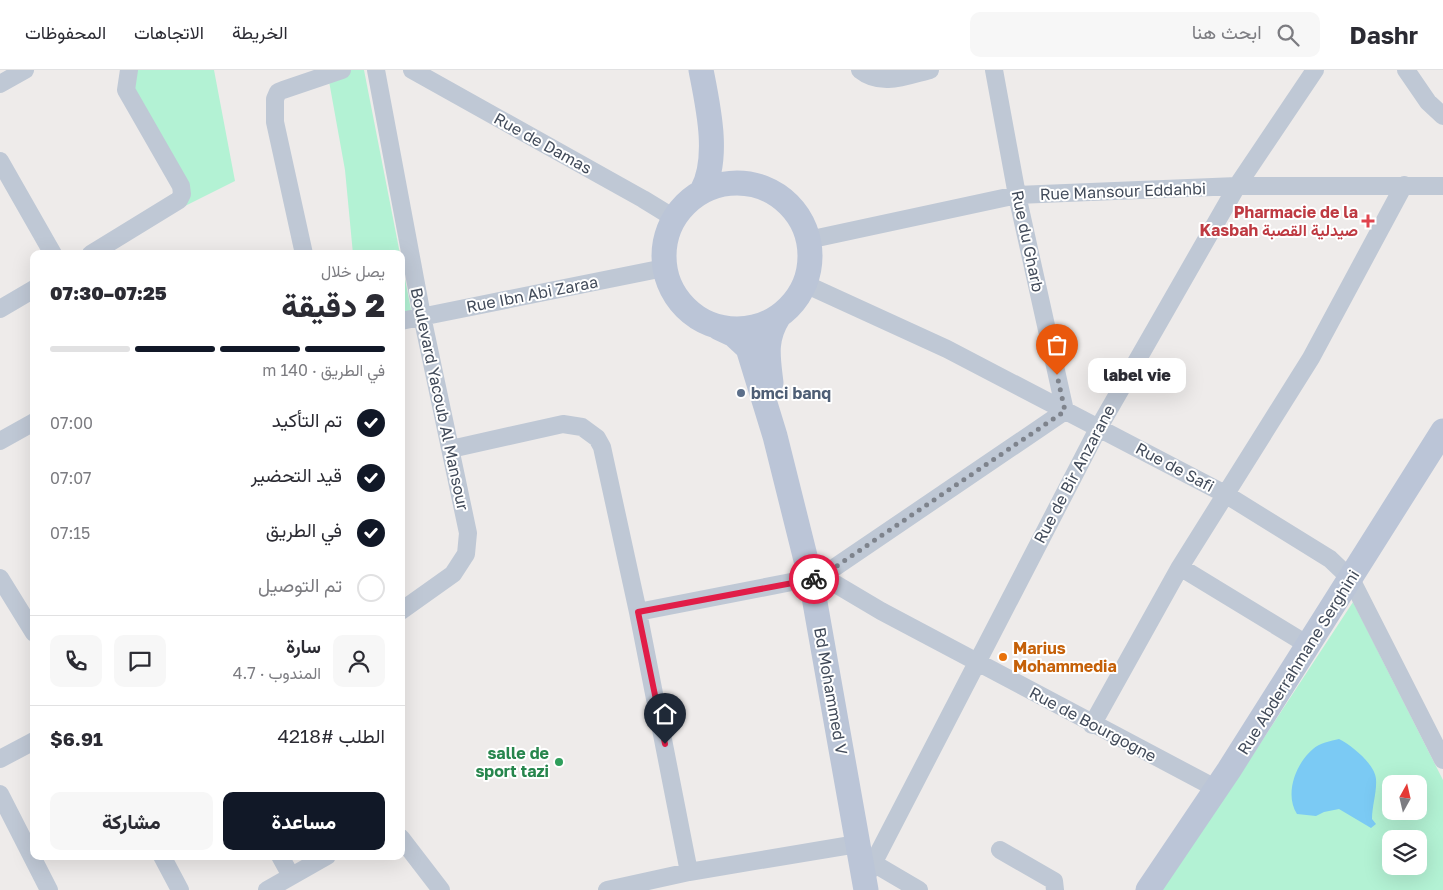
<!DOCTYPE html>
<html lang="ar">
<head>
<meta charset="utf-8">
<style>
	:root { --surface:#fff; --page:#f7f7f7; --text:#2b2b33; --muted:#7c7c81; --line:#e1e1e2; --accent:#111827 }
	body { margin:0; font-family:"Golos Text",Vazirmatn,sans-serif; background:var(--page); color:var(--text); direction:rtl; height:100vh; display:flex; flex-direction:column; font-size:19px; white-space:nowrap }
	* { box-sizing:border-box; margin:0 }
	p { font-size:16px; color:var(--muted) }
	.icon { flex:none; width:28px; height:28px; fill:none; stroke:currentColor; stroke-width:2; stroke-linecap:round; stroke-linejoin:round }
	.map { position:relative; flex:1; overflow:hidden; direction:ltr }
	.panel { position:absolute; left:30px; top:180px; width:375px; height:610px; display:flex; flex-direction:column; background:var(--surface); border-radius:10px; box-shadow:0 5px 20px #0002; direction:rtl }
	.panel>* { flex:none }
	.needle { width:32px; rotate:8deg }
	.buttons { position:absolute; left:1382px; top:705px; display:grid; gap:10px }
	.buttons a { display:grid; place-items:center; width:45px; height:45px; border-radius:10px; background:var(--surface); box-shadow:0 5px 20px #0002; font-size:25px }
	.pin { position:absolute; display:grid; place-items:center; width:42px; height:42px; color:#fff; margin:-51px -21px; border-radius:50% 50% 50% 0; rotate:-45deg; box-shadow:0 0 5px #0007 }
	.pin .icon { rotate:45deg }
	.courier { position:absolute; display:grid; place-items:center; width:50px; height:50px; margin:-25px; border:4px solid #e11d48; border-radius:50%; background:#fff; color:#222; box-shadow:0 1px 6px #0007 }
	.bubble { position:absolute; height:35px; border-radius:10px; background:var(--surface); box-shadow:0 5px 20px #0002; font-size:16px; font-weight:800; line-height:35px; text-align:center; direction:rtl }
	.summary em { font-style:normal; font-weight:800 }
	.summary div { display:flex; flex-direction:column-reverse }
	.summary { display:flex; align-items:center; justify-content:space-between; height:85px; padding:0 20px }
	h1 { font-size:32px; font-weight:800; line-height:38px }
	.bar { display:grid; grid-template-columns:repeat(4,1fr); gap:8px 5px; align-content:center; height:60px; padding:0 20px }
	.bar i { height:6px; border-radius:4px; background:var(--line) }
	.bar .selected { background:var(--accent) }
	.bar p { grid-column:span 4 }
	.line { display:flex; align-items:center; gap:12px; padding:0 20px; border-top:1px solid var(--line) }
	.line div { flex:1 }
	.round { display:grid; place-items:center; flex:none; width:52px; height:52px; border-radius:10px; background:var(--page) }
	ol { padding:0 20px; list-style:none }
	li { display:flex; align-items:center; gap:15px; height:55px }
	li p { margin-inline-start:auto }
	li .icon { padding:5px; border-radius:50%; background:var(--accent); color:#fff; stroke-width:4 }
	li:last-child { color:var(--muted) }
	li i { width:28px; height:28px; border:2px solid var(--line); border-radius:50% }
	.cta { display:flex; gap:10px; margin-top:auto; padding:10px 20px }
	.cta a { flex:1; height:58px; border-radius:10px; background:var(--accent); color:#fff; font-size:20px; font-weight:800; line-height:58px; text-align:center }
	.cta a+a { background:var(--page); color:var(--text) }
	header { display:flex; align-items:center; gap:30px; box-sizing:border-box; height:70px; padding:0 25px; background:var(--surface); border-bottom:1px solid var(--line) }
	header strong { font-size:24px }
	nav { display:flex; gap:28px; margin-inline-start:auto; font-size:18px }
	.search { width:350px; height:45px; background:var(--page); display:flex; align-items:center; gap:12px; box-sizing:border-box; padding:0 18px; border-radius:10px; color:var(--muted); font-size:19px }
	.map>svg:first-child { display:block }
	.green { fill:#b3f2d4; fill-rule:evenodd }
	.water { fill:#7bcaf4 }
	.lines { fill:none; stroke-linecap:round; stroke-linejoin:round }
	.street { stroke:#bfc8d5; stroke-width:18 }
	.secondary { stroke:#bbc5d7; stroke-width:25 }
	.done { stroke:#7e838c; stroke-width:5; stroke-dasharray:0 9 }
	.route { stroke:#e11d48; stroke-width:6 }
	.health-dot { fill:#e0444e; stroke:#fff; stroke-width:2 }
	.service-dot { fill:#5c6f8a; stroke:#fff; stroke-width:2 }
	.food-dot { fill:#e8710a; stroke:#fff; stroke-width:2 }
	.leisure-dot { fill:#2e9e5b; stroke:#fff; stroke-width:2 }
	.labels { text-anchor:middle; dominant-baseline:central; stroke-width:4; stroke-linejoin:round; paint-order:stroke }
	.street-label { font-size:16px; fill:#424b5a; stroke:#fff }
	.health-label { font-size:16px; font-weight:bold; fill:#be3a42; stroke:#fff; text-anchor:end }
	.service-label { font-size:16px; font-weight:bold; fill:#4e5e75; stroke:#fff; text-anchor:start }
	.food-label { font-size:16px; font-weight:bold; fill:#c56008; stroke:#fff; text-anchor:start }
	.leisure-label { font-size:16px; font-weight:bold; fill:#27864d; stroke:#fff; text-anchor:end }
</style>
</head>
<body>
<header>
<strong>Dashr</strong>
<div class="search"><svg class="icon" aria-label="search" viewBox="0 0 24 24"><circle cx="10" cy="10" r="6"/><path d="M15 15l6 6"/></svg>ابحث هنا</div>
<nav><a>الخريطة</a><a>الاتجاهات</a><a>المحفوظات</a></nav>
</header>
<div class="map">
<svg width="1443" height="820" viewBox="0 0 1443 820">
	<rect width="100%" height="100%" fill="#eeebea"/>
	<path class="green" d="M 134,0 L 214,0 L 235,111 L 185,136 L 127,29 Z
		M 327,0 L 364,0 L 400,184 L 353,184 L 345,100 Z
		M 401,188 L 412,245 L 401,248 Z
		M 1353,532 L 1443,710 L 1443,820 L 1157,820 L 1233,715 ZM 1391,714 L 1419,714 L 1419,741 L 1391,741 ZM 1391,769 L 1419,769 L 1419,796 L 1391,796 Z"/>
	<path class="water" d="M 1339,669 C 1351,675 1375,694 1376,709 C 1377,722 1372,736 1372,749 L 1376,754 L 1371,758 L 1339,739 L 1324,742 L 1316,746 L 1297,744 C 1284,724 1296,693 1313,679 C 1319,673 1331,671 1339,669 Z"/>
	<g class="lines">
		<path class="street" d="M 376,0 L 422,246 L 468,463 L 466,484 L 453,504 L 401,541
			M 412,0 L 643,129 L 674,148
			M 860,0 C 881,17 906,6 930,0
			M 1406,0 L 1428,32 L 1443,46
			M 0,14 L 25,0
			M 0,91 L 53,184
			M 808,170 L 1017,125 L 1237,116 L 1443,116
			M 91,184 L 179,130 L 182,124 L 181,116 L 126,20 L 129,0
			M 304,184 L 275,52 L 275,29 L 278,22 L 283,20 L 342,0
			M 805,214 L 947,279 L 1225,424 L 1330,489 L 1351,509 L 1443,690
			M 0,239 L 34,219
			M 401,251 L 664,198
			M 0,371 L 34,352
			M 451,379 L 563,354 L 582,357 L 597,368 L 602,377 L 638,542 L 689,802
			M 1180,497 L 1308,575
			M 822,506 L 1065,341 L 1017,125 L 994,0
			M 0,508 L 34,563
			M 638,542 L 822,506 L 881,541 L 1217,719
			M 1092,655 L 1180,497 L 1311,288 L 1404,115
			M 0,689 L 34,671
			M 0,724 L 49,820
			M 401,768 L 441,820
			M 1000,780 L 1054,811 L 1055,820
			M 162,786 L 180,820
			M 280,786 L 291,806
			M 873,793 L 919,820
			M 864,811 L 1099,357 L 1237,116 L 1315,0
			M 267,820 L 327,786
			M 607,820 L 689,802 L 857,774"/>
		<path class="secondary" d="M 701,0 C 708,36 720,88 702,121
			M664 186a73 73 0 1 1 146 0a73 73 0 1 1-146 0Z
			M 719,258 L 734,265 L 748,278 L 775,366 L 811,510 L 866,820
			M 771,313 C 768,287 764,270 779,246
			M 1148,820 L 1229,700 L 1443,361"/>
	</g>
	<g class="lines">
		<path class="done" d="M 814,509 L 822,506 L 1065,341 L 1057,305"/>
		<path class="route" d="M 665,674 L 638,542 L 814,509"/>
	</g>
	<path class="health-dot" d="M1365.5 143.5h5v5h5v5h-5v5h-5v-5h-5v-5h5z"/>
	<circle class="service-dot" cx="741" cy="323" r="5"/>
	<circle class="food-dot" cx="1003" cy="587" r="5"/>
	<circle class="leisure-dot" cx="559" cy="692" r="5"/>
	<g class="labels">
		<g class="street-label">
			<text transform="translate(543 73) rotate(29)">Rue de Damas</text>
			<text transform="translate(1123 121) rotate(-2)">Rue Mansour Eddahbi</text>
			<text transform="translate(1028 171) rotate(78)">Rue du Gharb</text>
			<text transform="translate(532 224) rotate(-11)">Rue Ibn Abi Zaraa</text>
			<text transform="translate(440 329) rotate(78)">Boulevard Yacoub Al Mansour</text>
			<text transform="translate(1175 397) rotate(28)">Rue de Safi</text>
			<text transform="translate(1074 404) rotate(-62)">Rue de Bir Anzarane</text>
			<text transform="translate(1298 592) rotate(-58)">Rue Abderrahmane Serghini</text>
			<text transform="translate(831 621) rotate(80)">Bd Mohammed V</text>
			<text transform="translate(1093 654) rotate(28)">Rue de Bourgogne</text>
		</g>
		<g class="health-label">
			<text x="1358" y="142">Pharmacie de la<tspan x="1358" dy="18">Kasbah صيدلية القصبة</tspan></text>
		</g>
		<g class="service-label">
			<text x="751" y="323">bmci banq</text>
		</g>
		<g class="food-label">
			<text x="1013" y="578">Marius<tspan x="1013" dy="18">Mohammedia</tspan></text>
		</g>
		<g class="leisure-label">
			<text x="549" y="683">salle de<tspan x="549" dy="18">sport tazi</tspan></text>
		</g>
	</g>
</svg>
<div class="buttons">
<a><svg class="needle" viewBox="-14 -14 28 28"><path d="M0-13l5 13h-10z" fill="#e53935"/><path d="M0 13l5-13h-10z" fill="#7c7c81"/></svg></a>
<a><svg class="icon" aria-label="layers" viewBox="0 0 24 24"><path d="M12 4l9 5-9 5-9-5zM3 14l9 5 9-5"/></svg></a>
</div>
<div class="pin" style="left:1057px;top:305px;background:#ea580c"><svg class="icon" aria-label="bag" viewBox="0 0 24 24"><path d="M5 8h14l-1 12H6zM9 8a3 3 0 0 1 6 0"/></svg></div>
<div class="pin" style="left:665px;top:674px;background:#1f2937"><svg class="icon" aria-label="home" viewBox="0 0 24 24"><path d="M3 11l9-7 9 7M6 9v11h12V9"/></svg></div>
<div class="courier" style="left:814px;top:509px"><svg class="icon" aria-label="bike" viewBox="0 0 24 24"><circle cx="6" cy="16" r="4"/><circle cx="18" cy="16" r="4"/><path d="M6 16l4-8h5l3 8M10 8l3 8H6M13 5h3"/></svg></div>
<div class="bubble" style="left:1088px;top:288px;width:98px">label vie</div>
<section class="panel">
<div class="summary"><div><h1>2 دقيقة</h1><p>يصل خلال</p></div><em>07:25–07:30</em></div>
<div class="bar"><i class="selected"></i><i class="selected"></i><i class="selected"></i><i></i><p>في الطريق · 140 m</p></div>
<ol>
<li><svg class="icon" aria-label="check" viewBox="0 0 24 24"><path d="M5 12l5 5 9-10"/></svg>تم التأكيد<p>07:00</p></li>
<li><svg class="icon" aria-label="check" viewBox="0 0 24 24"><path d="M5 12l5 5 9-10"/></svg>قيد التحضير<p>07:07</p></li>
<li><svg class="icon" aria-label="check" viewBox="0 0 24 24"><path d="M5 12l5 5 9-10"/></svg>في الطريق<p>07:15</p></li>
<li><i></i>تم التوصيل</li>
</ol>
<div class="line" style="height:90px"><a class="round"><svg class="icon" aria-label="person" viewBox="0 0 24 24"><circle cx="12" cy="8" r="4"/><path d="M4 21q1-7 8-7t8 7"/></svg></a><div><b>سارة</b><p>المندوب · 4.7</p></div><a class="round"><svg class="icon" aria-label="chat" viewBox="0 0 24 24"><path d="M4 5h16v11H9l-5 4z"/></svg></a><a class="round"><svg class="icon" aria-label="phone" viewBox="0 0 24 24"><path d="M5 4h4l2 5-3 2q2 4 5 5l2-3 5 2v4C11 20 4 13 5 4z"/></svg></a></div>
<div class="line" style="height:65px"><div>الطلب #4218</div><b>$6.91</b></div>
<div class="cta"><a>مساعدة</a><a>مشاركة</a></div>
</section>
</div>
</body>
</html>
